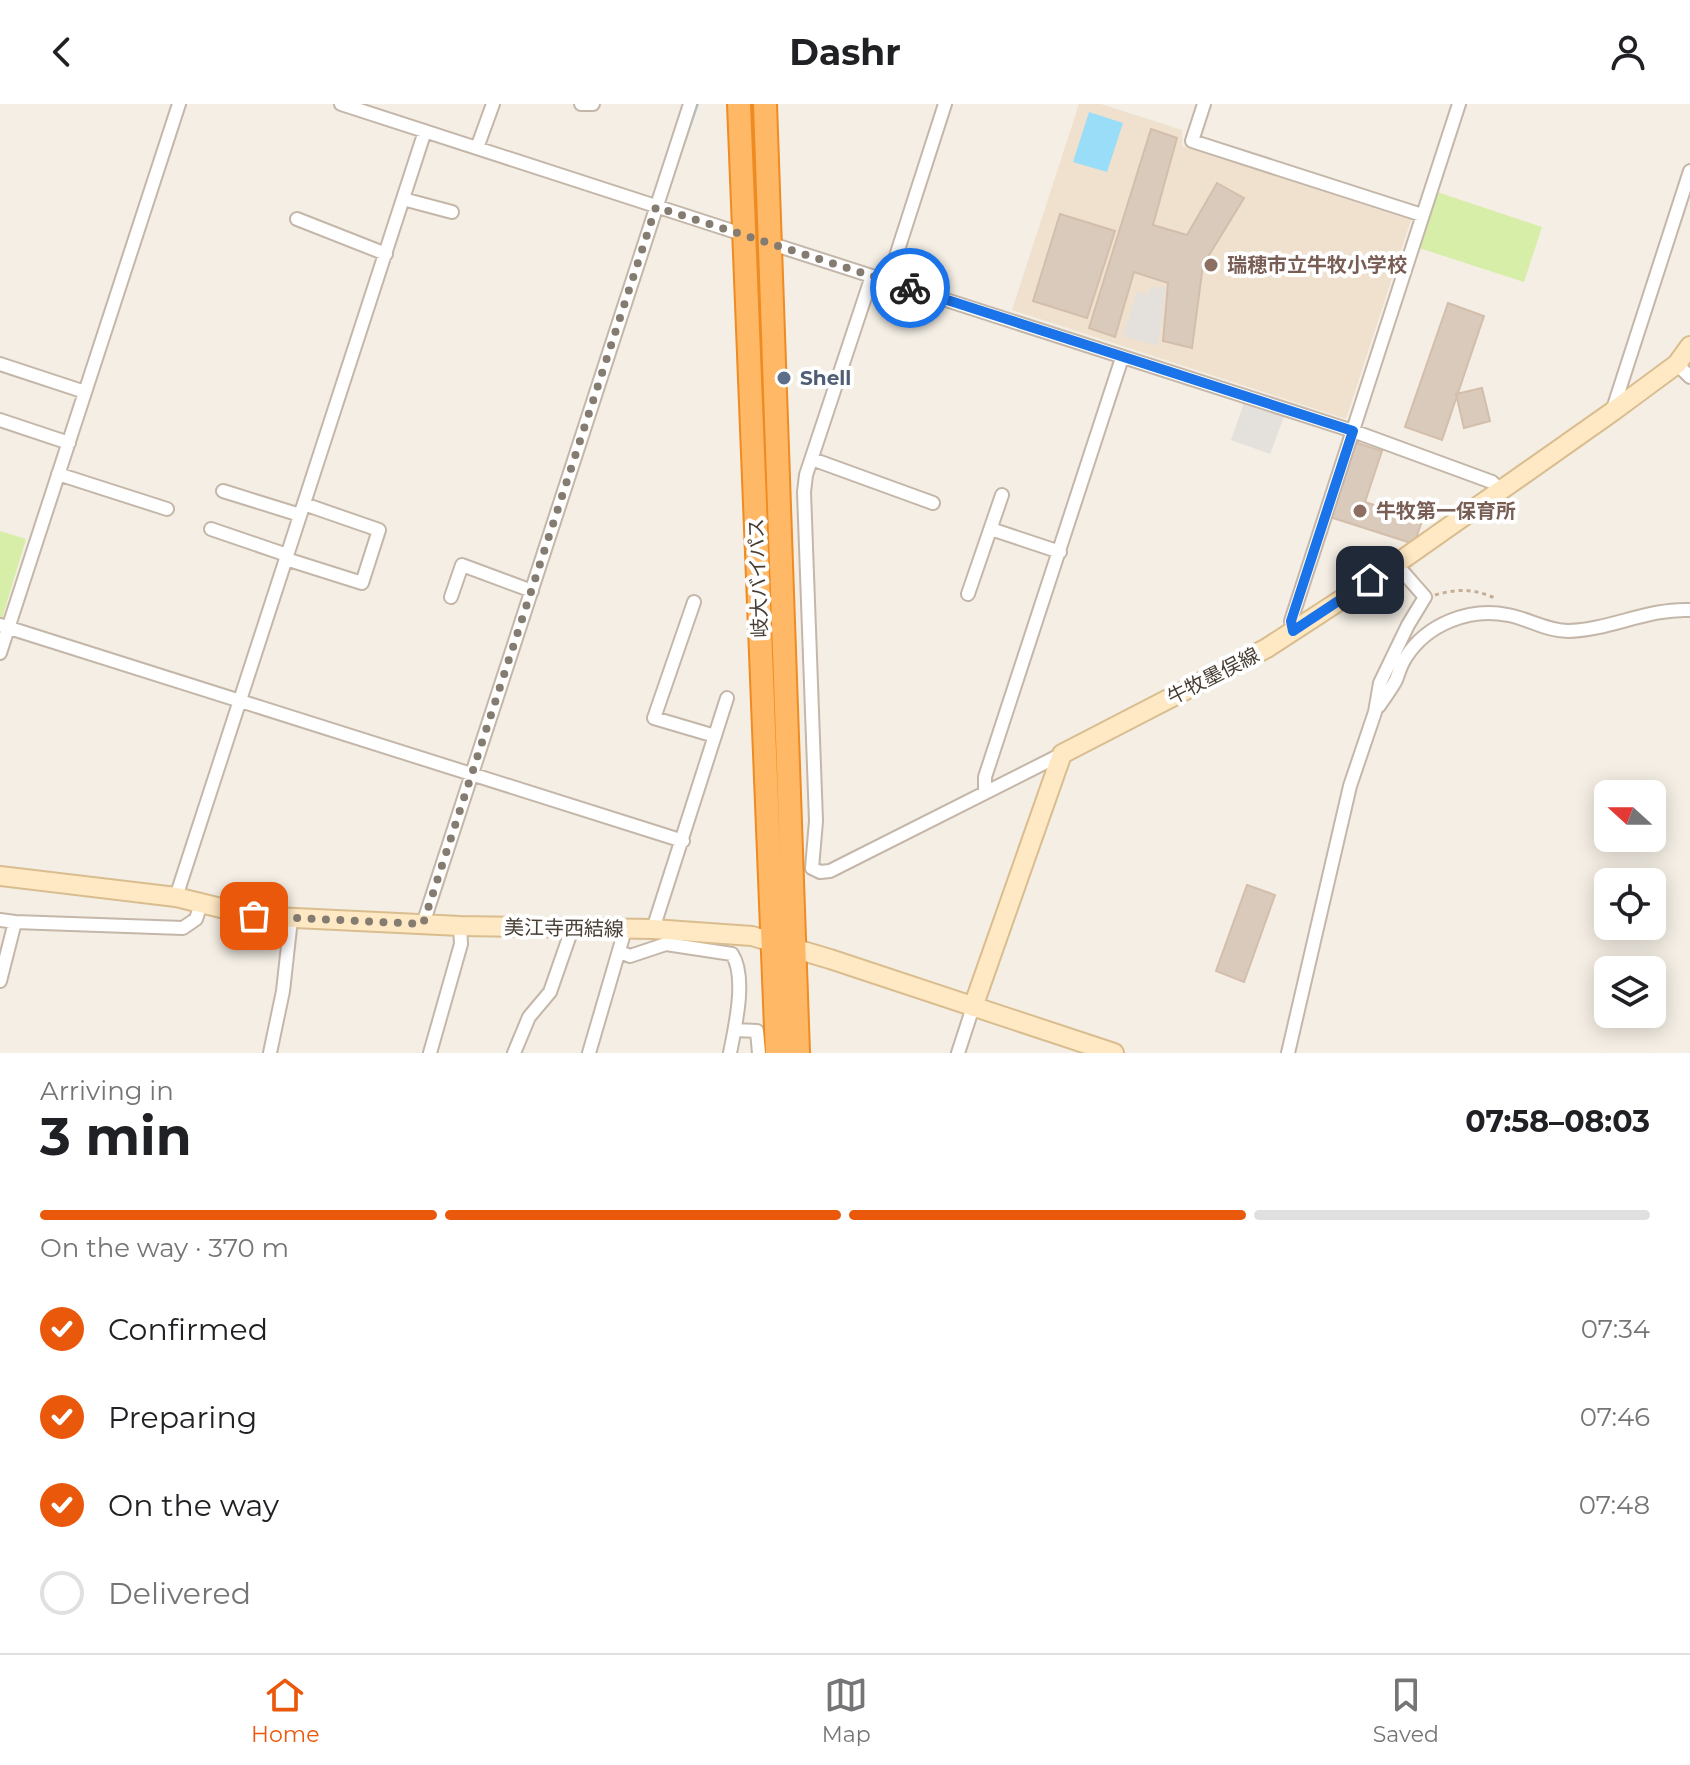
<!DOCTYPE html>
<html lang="en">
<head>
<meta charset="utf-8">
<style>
	:root { --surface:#fff; --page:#f2f2f2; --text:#202124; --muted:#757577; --line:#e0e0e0; --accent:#ea580c }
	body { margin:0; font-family:Montserrat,"Noto Sans JP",sans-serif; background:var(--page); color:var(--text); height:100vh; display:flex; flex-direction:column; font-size:30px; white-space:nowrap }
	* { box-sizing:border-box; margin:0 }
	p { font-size:26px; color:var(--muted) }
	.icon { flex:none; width:44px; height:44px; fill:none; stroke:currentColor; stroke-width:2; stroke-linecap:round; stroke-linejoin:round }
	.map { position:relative; height:949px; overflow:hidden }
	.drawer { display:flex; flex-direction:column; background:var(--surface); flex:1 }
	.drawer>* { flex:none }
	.needle { width:52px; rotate:291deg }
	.buttons { position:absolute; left:1594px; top:676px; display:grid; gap:16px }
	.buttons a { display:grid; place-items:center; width:72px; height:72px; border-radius:12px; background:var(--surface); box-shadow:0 4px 20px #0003; font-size:40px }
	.pin { position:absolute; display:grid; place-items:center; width:68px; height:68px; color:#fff; margin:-34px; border-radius:16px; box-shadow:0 4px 12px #0006 }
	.courier { position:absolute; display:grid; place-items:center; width:80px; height:80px; margin:-40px; border:6px solid #1a73e8; border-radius:50%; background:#fff; color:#222; box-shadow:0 2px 10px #0007 }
	.overview em { font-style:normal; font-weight:700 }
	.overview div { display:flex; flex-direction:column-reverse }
	.overview { display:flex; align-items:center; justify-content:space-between; height:136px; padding:0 40px }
	h1 { font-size:52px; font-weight:700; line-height:60px }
	.bar { display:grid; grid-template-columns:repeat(4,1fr); gap:12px 8px; align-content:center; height:96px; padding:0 40px }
	.bar i { height:10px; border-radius:6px; background:var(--line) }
	.bar .active { background:var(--accent) }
	.bar p { grid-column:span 4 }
	ol { padding:0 40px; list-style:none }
	li { display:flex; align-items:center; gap:24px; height:88px }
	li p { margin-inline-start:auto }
	li .icon { padding:8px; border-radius:50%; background:var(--accent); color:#fff; stroke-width:4 }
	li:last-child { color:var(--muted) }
	li i { width:44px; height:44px; border:4px solid var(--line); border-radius:50% }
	header { display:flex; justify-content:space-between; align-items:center; height:104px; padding:0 40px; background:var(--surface); font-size:36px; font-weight:700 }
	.tab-bar { display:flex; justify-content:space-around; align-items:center; height:112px; border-top:2px solid var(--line); background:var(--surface); font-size:22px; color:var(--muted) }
	.tab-bar a { display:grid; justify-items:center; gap:4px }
	.tab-bar .active { color:var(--accent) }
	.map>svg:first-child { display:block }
	.education { fill:#efe1cd }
	.green { fill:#d7eea8 }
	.parking { fill:#e4e1dd }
	.water { fill:#99ddf9 }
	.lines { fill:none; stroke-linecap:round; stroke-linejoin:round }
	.stream { stroke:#99ddf9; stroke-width:4 }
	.building { fill:#dacabb; stroke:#d3beab; stroke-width:2 }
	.street-casing { stroke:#c4b7a9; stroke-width:16 }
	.secondary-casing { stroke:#d9bd8f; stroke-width:22 }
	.highway-casing { stroke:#ef8b23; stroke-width:26 }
	.path { stroke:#c4ae95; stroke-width:3; stroke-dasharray:4 4; stroke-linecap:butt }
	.street { stroke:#fff; stroke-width:12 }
	.secondary { stroke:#ffe9c4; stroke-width:18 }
	.highway { stroke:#ffb865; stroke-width:22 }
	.done { stroke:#847b71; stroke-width:8; stroke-dasharray:0 14.4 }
	.route { stroke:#1a73e8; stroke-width:10 }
	.education-dot { fill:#8d6e63; stroke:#fff; stroke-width:3 }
	.service-dot { fill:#5c6f8a; stroke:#fff; stroke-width:3 }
	.labels { text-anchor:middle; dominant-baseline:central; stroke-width:8; stroke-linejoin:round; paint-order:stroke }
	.education-label { font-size:20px; font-weight:bold; fill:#785e54; stroke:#fff; text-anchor:start }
	.service-label { font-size:20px; font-weight:bold; fill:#4e5e75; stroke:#fff; text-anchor:start }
	.street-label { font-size:20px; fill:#473d33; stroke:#fff }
</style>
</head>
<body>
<header><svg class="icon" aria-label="back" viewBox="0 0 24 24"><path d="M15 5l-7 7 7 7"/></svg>Dashr<svg class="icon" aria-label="person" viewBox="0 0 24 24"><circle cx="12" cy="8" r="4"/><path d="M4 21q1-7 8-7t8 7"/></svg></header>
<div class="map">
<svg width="1690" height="949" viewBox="0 0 1690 949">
	<rect width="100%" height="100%" fill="#f4eee4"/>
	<path class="education" d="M 1079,0 L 1101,0 L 1182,26 L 1182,42 L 1411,116 L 1346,315 L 1012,206 Z"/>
	<path class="green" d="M 1437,88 L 1542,123 L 1524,178 L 1419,144 Z
		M 0,427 L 26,435 L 1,518 L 0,518 Z"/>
	<path class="parking" d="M 1150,183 L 1166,183 L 1158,242 L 1123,232 L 1137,187 L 1148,191 Z
		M 1244,299 L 1284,313 L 1270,350 L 1231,336 Z"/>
	<path class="water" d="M 1089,8 L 1123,19 L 1107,68 L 1073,58 Z"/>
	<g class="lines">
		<path class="stream" d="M 684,37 L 697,0"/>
	</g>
	<path class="building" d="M 1151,25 L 1177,34 L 1153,121 L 1187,131 L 1217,79 L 1244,94 L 1203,161 L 1192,244 L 1163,237 L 1168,179 L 1134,168 L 1115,233 L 1089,224 Z
		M 1060,110 L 1115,127 L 1087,214 L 1033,197 Z
		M 1448,199 L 1484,212 L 1442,336 L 1405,323 Z
		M 1482,284 L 1490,317 L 1464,324 L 1456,290 Z
		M 1354,338 L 1382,347 L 1365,398 L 1422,417 L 1414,440 L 1330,413 Z
		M 1247,781 L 1275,791 L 1244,878 L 1216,867 Z"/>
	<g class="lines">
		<g class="street-casing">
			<path id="street" d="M 341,0 L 748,132
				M 581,0 L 593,0
				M 1204,0 L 1192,37 L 1422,111
				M 477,44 L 493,0
				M 403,95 L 452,108
				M 297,115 L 386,150
				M 766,138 L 1353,327 L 1492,378 L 1499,385
				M 872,172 L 806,371 L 804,388 L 816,717 L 812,764 L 820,768 L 830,767 L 1062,650
				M 888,177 L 945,0
				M 0,260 L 85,288
				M 1677,260 L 1690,273
				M 1612,308 L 1690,67
				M 0,316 L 69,339
				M 812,355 L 933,399
				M 58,370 L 167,405
				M 223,387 L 300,411
				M 211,425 L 287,451
				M 991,425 L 1060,448
				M 286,455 L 362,479 L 379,426 L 304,400
				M 968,490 L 1002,391
				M 451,493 L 462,461 L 532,487
				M 694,498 L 654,614 L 715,632
				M 0,521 L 683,737
				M 1293,527 L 1291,517 L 1459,0
				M 0,549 L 179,0
				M 1379,602 C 1385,593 1391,585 1396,576 C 1399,568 1401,560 1406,553 C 1427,520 1470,503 1508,511 C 1529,515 1547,527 1568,527 C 1610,526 1648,504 1690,506
				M 985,688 L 985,673 L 1122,254
				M 176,793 L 425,27
				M 0,816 L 15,818 L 0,877
				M 15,818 L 183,824 L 196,815 L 201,800
				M 423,820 L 690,0
				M 653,825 L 727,594
				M 620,848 L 630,852 L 666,840 L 732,850 C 747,873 735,923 730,949
				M 735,926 L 757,927 L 759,949
				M 270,949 L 283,887 L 291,815
				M 430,949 L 461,840 L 460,822
				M 514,949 L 529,913 L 550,888 L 572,825
				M 589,949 L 625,826
				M 958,949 L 973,903
				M 1288,949 L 1350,682 L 1375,608 L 1380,579 L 1408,521 L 1425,493 L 1396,460"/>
		</g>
		<g class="secondary-casing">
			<path id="secondary" d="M 0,772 L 176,793 L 254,812 L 460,822 L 653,825 L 752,832 L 830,855 L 1114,949
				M 973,903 L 1062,650 L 1267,544 L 1396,460 L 1612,308 L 1677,260 L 1690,242"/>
		</g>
		<g class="highway-casing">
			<path id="highway" d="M 739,0 L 777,949
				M 765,0 L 798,949"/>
		</g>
		<path class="path" d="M 1435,491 C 1459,484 1475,485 1497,495"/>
		<use href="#street" class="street"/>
		<use href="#secondary" class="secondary"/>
		<use href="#highway" class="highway"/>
	</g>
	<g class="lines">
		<path class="done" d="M 254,812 L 423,820 L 656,103 L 910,184"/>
		<path class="route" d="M 910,184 L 1353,327 L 1291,517 L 1293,527 L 1370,476"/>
	</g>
	<g class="education-dot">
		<circle cx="1211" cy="161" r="8"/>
		<circle cx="1360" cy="407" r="8"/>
	</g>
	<circle class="service-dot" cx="784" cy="274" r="8"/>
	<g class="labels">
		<g class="education-label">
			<text x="1227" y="161">瑞穂市立牛牧小学校</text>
			<text x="1376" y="407">牛牧第一保育所</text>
		</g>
		<g class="service-label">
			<text x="800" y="274">Shell</text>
		</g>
		<g class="street-label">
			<text transform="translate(758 474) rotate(-92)">岐大バイパス</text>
			<text transform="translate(1213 572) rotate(-27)">牛牧墨俣線</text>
			<text transform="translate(564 824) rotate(1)">美江寺西結線</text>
		</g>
	</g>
</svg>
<div class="buttons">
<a><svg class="needle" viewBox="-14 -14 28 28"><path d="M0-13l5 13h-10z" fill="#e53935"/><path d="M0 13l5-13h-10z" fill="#757577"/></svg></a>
<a><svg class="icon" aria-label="locate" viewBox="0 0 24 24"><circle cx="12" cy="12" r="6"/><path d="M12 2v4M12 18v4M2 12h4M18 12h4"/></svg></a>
<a><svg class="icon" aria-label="layers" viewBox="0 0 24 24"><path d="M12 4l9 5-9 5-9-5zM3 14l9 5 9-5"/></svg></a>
</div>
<div class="pin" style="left:254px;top:812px;background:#ea580c"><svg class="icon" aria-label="bag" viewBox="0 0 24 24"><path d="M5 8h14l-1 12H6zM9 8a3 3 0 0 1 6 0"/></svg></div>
<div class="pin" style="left:1370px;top:476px;background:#1f2937"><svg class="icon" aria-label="home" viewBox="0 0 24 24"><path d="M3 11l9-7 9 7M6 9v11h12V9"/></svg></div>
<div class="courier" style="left:910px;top:184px"><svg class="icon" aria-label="bike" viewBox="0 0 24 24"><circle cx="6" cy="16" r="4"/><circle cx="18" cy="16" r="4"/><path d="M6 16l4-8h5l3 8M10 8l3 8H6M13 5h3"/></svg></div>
</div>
<section class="drawer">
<div class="overview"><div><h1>3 min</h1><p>Arriving in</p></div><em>07:58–08:03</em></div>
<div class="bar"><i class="active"></i><i class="active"></i><i class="active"></i><i></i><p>On the way · 370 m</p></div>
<ol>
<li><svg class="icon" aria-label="check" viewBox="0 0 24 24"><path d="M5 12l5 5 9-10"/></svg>Confirmed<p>07:34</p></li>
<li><svg class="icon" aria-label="check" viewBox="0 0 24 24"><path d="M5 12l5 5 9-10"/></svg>Preparing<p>07:46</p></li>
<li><svg class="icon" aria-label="check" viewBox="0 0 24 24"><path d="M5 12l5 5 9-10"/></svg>On the way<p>07:48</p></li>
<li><i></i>Delivered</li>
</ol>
</section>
<nav class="tab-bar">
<a class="active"><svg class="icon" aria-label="home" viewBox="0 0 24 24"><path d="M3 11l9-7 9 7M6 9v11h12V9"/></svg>Home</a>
<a><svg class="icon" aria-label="map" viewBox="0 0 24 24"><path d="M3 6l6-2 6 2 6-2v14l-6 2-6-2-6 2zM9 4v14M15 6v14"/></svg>Map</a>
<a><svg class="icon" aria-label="saved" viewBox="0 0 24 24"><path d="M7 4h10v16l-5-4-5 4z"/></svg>Saved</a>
</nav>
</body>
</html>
